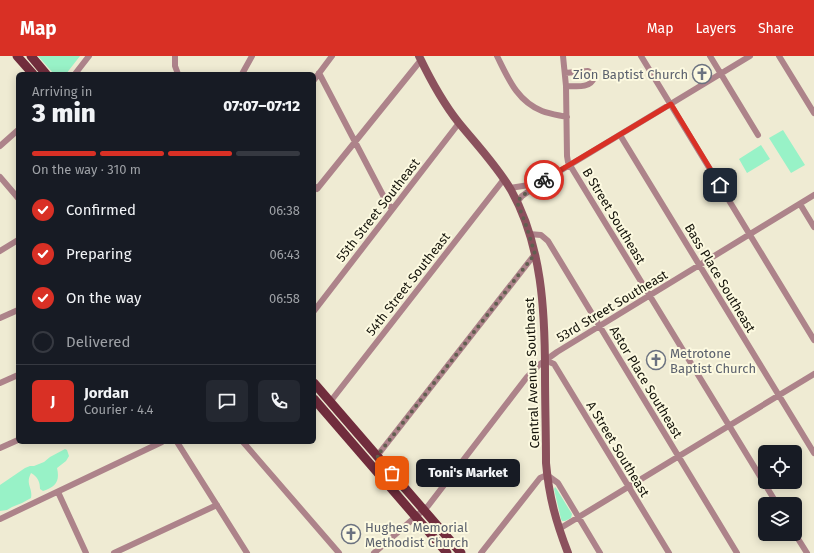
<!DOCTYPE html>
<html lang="en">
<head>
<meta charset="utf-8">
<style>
	:root { --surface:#171b24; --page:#242831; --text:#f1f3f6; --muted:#9ea1a6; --line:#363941; --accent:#d93025 }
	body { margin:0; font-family:"Fira Sans",sans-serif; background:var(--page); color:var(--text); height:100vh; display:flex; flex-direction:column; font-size:15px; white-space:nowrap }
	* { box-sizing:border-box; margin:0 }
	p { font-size:13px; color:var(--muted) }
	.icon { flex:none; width:22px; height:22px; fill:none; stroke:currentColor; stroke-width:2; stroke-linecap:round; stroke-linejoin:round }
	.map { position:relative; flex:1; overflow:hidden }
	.side { position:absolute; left:16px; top:16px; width:300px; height:372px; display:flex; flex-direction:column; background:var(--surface); border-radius:6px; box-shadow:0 2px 10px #0003 }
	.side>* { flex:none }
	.buttons { position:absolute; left:758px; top:389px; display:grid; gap:8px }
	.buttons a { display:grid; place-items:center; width:44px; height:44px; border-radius:6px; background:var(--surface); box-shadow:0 2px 10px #0003; font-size:20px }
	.pin { position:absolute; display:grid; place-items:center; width:34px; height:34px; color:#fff; margin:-17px; border-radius:8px; box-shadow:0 2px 6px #0006 }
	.courier { position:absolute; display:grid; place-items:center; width:40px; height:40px; margin:-20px; border:3px solid #d93025; border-radius:50%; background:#fff; color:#222; box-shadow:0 1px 5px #0007 }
	.bubble { position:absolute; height:28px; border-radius:6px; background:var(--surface); box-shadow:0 2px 10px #0003; font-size:13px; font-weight:800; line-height:28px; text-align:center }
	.summary em { font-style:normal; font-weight:800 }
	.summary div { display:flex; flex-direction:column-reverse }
	.summary { display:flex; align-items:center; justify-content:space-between; height:68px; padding:0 16px }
	h1 { font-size:26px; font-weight:800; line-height:30px }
	.bar { display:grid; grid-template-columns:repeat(4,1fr); gap:6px 4px; align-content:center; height:48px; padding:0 16px }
	.bar i { height:5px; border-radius:3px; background:var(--line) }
	.bar .current { background:var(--accent) }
	.bar p { grid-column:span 4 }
	.line { display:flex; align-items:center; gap:10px; padding:0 16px; border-top:1px solid var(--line) }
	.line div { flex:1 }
	.round { display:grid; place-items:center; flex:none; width:42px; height:42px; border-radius:6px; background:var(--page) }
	ol { padding:0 16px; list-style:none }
	li { display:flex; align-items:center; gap:12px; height:44px }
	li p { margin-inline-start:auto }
	li .icon { padding:4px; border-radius:50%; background:var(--accent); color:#fff; stroke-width:4 }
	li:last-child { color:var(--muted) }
	li i { width:22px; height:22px; border:2px solid var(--line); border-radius:50% }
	header { display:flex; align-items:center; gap:24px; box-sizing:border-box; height:56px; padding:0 20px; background:var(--accent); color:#fff }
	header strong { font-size:19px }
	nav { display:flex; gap:22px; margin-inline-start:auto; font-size:14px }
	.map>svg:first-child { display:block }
	.green { fill:#98f2c7 }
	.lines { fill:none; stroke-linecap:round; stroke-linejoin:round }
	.minor { stroke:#ad838a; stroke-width:6 }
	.secondary { stroke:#8b515d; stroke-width:8 }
	.primary { stroke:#712d3d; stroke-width:9 }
	.done { stroke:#615f50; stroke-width:4; stroke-dasharray:0 7.2 }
	.route { stroke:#d93025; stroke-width:5 }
	.labels { text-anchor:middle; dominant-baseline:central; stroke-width:4; stroke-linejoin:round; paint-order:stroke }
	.worship-label { font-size:13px; fill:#5b616d; stroke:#fcf9e0; text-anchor:start }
	.street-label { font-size:13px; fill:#14130a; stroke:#fcf9e0 }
</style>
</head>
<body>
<header>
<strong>Map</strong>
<nav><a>Map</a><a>Layers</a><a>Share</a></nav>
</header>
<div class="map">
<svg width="814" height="497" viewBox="0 0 814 497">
	<rect width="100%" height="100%" fill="#efebd3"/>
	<path class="green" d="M 38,0 L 80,0 L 66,18 L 54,18 Z
		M 783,74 L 805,109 L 791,117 L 769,82 Z
		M 761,89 L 770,103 L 747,117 L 739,103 Z
		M 65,393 L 67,394 L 69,400 L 66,405 L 57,412 C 60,425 56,431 43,435 L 40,433 C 40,426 38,421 31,417 C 25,429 33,431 31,442 L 22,447 L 12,451 L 7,454 L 0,455 L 0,429 L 25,412 L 30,410 L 34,410 L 44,406 L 50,401 Z
		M 555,431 L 556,432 L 572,458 L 571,462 L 565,465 L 562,465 L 561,463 L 554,433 Z"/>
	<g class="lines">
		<path class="minor" d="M 175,0 L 175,10 L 178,18
			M 497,0 C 508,22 517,45 542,55 C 550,58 558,59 567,61
			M 563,0 L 566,30 L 567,100 L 568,106 L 777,448
			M 641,0 L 814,284
			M 710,0 L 758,79
			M 779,0 L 814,57
			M 319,17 L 386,145 L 392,153
			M 565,17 L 588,15 L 592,18 L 594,22 C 590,33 575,30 566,30
			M 75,18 L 89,0
			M 242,18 L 252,0
			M 314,24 L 332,0
			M 620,79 L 814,397
			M 0,90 L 18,74
			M 0,121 L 18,142
			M 314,130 L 317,133 L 421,4
			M 510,132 L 529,129 L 537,126
			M 517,146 L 522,140 L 545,124 L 750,0
			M 800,148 L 814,171
			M 529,178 L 541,179 L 548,185 L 737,497
			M 0,195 L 18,184
			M 314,255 L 459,67
			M 0,262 L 18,254
			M 545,304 L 554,308 L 669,497
			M 0,327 L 18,319
			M 330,346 L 504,123
			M 177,386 L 247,497
			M 243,386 L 339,497
			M 0,392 L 18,384
			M 377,400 L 535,198
			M 58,436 L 86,497
			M 0,463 L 162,386
			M 559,473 L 814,318
			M 795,478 L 807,497
			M 114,497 L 217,449
			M 374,497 L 428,450 L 527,321 L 539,309 L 557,296 L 814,139
			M 481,497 L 540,422 L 547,419 L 558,427 L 600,497"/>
		<path class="secondary" d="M 419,0 C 430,23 443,47 459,67 C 477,89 497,110 511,134 C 542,189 545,255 545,317 C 545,347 546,377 546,407 C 549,441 556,466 568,497"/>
		<path class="primary" d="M 17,0 L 33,18
			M 31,0 L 46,18
			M 314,327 L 461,497
			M 314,343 L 447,497"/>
	</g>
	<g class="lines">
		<path class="done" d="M 392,417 L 377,400 L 535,198 L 525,166 L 517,146 L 522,140 L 544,124"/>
		<path class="route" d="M 544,124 L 671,48 L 720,129"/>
	</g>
	<defs>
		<g id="church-ring" transform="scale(1)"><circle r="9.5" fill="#fcf9e0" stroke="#6b7280" stroke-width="1.5"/><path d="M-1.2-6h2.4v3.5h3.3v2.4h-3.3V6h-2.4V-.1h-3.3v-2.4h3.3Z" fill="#6b7280"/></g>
	</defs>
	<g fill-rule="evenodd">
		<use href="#church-ring" x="702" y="18"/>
		<use href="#church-ring" x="656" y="304"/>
		<use href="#church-ring" x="351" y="478"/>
	</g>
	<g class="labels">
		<g class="worship-label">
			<text x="688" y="18" text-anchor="end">Zion Baptist Church</text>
			<text x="670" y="297">Metrotone<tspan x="670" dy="15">Baptist Church</tspan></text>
			<text x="365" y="471">Hughes Memorial<tspan x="365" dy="15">Methodist Church</tspan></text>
		</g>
		<g class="street-label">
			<text transform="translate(378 154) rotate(-52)">55th Street Southeast</text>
			<text transform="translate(614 160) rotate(59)">B Street Southeast</text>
			<text transform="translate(720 222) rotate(59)">Bass Place Southeast</text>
			<text transform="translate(408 228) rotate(-52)">54th Street Southeast</text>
			<text transform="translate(612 250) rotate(-31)">53rd Street Southeast</text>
			<text transform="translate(532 317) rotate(-92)">Central Avenue Southeast</text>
			<text transform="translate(646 326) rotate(59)">Astor Place Southeast</text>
			<text transform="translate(618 393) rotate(59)">A Street Southeast</text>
		</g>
	</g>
</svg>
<div class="buttons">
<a><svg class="icon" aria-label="locate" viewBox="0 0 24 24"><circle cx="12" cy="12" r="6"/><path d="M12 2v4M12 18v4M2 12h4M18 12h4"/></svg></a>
<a><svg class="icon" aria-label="layers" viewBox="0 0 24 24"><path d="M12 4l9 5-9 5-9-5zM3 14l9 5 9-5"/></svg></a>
</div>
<div class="pin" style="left:392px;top:417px;background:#ea580c"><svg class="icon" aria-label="bag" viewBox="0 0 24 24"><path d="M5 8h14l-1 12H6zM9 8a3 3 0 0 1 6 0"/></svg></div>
<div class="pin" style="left:720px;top:129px;background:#1f2937"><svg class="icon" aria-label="home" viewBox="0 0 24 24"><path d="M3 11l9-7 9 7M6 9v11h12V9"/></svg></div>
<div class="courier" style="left:544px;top:124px"><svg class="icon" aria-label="bike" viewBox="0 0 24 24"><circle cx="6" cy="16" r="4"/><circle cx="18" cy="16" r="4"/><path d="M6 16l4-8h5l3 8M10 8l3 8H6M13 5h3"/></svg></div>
<div class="bubble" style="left:416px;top:403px;width:104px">Toni's Market</div>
<section class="side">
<div class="summary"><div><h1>3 min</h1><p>Arriving in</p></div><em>07:07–07:12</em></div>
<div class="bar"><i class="current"></i><i class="current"></i><i class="current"></i><i></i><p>On the way · 310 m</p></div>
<ol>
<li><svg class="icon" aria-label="check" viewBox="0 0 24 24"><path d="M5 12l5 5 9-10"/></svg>Confirmed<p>06:38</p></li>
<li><svg class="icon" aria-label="check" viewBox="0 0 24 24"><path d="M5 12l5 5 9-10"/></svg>Preparing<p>06:43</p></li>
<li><svg class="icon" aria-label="check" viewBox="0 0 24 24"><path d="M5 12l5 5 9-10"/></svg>On the way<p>06:58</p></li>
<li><i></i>Delivered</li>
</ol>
<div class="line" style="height:72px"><b class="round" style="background:var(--accent);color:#fff">J</b><div><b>Jordan</b><p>Courier · 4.4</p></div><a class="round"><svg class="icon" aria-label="chat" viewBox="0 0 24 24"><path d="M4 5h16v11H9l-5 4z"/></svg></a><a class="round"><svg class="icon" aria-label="phone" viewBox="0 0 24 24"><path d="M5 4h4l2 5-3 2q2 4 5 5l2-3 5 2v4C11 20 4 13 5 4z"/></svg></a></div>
</section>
</div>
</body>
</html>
